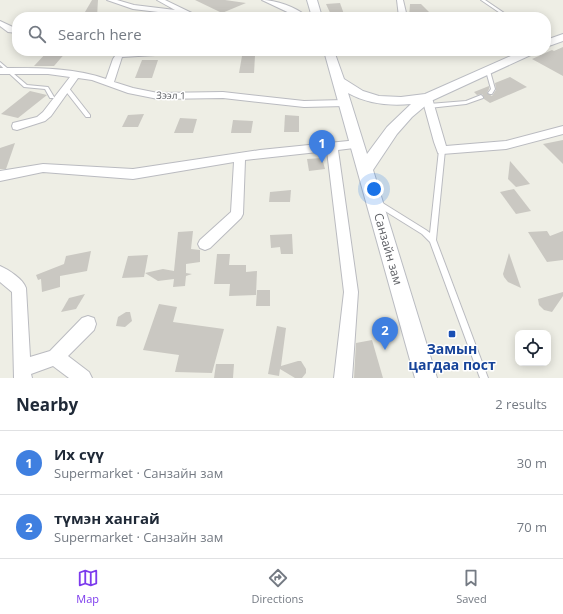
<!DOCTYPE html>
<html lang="en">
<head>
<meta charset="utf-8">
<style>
  :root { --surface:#fff; --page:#f6f6f7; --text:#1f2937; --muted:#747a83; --line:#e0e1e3; --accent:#7c3aed }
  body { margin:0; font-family:"Open Sans",sans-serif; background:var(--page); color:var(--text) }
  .controls { position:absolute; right:12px; bottom:12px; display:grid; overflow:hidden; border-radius:8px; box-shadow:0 2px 10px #0003 }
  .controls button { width:36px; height:36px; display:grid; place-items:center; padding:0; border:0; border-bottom:1px solid var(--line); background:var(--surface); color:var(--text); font:20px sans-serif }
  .you { position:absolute; left:374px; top:189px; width:14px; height:14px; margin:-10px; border:3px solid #fff; border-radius:50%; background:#1a73e8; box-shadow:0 0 0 6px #1a73e833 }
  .badge { display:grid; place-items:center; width:26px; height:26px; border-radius:50%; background:var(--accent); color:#fff; font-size:13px; font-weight:700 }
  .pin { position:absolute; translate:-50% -33px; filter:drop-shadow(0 1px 2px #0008) }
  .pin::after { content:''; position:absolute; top:21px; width:14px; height:12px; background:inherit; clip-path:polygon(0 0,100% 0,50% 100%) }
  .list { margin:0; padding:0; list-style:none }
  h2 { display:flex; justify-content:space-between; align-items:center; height:52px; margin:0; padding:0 16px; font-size:17px }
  h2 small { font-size:13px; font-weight:400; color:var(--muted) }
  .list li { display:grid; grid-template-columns:26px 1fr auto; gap:12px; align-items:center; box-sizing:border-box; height:64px; padding:0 16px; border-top:1px solid var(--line) }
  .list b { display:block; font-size:15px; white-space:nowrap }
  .list p { margin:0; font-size:13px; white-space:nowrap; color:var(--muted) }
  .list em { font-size:13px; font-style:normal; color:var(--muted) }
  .icon { flex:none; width:22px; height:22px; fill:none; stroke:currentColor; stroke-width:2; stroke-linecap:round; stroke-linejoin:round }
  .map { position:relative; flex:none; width:563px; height:378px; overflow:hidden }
  .search { position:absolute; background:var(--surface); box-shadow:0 2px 10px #0003; left:12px; right:12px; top:12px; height:44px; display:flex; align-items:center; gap:10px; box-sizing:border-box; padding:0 14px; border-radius:16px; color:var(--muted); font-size:15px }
  .sheet { height:180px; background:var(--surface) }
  nav { display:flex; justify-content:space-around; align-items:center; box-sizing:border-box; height:56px; border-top:1px solid var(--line); background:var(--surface); font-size:11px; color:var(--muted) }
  nav a { display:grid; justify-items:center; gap:2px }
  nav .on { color:var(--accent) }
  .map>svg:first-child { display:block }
  .building { fill:#cac8c2 }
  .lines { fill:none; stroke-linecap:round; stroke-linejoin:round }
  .lane-casing { stroke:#babbc0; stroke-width:2 }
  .street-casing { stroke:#babbc0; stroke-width:2 }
  .secondary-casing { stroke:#babcc2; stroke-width:2 }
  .lane { fill:#fff; fill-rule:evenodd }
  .street { fill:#fff; fill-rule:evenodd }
  .secondary { fill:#fff; fill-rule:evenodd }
  .transit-dot { fill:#1a4fb4; stroke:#fff; stroke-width:1.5 }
  .labels { text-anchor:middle; stroke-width:3; stroke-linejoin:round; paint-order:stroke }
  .far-street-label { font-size:10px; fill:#5d5f64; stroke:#fff }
  .street-label { font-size:12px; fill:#5d5f64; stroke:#fff }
  .near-transit-label { font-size:14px; font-weight:bold; fill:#164399; stroke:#fff }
</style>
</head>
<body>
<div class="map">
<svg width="563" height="378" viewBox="0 0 563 378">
  <rect width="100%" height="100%" fill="#eeeee5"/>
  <g class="building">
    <path d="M92,0H98L97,17H91L85,12Z"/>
    <path d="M195,0H225L246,3L222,13Z"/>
    <path d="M340,3L345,17H332L326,4Z"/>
    <path d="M410,4H421L434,17H409Z"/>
    <path d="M563,47V76L532,59L552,50L554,51Z"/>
    <path d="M48,51H67L54,66H34Z"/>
    <path d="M242,56H255L254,73H239Z"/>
    <path d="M142,60H158L152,78H135Z"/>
    <path d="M510,77L527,87L490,103L484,99V97L482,94L477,95L474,92L489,86V89L487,93L492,96L496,90L495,83Z"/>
    <path d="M30,91L47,95L18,118L1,114Z"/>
    <path d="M144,114L138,127H122L128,115Z"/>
    <path d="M285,115L299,116V132H284Z"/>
    <path d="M180,118L197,119L193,133H174Z"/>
    <path d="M233,120L253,121L251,133H231Z"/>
    <path d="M563,140V164L543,144Z"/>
    <path d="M15,143L6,169H0V148Z"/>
    <path d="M322,158L325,169L309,171L307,159Z"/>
    <path d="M510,161L530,184L516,187L508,179Z"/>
    <path d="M514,189L531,211L516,214L500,192Z"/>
    <path d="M291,190L290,202H269L270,192Z"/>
    <path d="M193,231L191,249L200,250V262L186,264V273L192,274L186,276L185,286L173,287L174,279L158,281L145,273L163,269L174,271L178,232Z"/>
    <path d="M547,231L550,236L563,231V260L547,262L528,232Z"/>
    <path d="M292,234L293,254H281L280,247L271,248L270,235Z"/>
    <path d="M91,251L87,271L60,276V287L42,292L41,279L38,280L36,275L64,264L66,256Z"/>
    <path d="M509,253L521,288L508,282L504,277L503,274Z"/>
    <path d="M217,254H230L229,265H246V272L257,271L256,295L229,296L230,284H214Z"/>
    <path d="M148,255L144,277L122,278L128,256Z"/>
    <path d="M257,290H270V306H256Z"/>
    <path d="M563,292V296L552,312L544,310L539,305L538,299Z"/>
    <path d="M85,294L76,309L61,312L69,298Z"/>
    <path d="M159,304L177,307L173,322L224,329L212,373L175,372L179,355L143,350Z"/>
    <path d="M126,312H130L132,321L125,327L116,326L118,317Z"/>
    <path d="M277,326L286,328L281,366L298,361H301L306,369V373L302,378H295L280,369L279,376L268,374Z"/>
    <path d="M372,340L383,378H354L356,343Z"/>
    <path d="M216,364H234L233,378H214Z"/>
  </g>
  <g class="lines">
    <defs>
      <g id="lane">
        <path d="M481,0H485L510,17H506Z"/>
        <path d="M0,62L27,85L48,87L54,97V98H50L45,89L24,87L0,65Z"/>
        <path d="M486,70L490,71L495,89L492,94H490L488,93L491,89L486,71Z"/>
        <path d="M64,87H68L90,115V117H86L64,89Z"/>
        <path d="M481,95L483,97V98L466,104L429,108L427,106L429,104L466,101Z"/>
        <path d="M442,148L445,150L436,240L488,378H480L430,242L422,234L377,206L376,204L377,202L379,201L381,202L426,230L430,233L439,150Z"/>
      </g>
      <g id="street">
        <path d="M107,0H117L134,5L175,10L157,0H165L200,17L133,9Z"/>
        <path d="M262,0C275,0 297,7 307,17H298Z"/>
        <path d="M397,0H403L407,17H399Z"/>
        <path d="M0,21L17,29V33L8,32L0,26Z"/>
        <path d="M157,51L159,53L155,55L122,57L114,82L133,88L158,93L223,92L304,101L345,100L350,103L345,106L304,107L223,98L158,99L128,93L92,80L78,78L51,116L45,121L17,130L13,129L12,126L13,123L37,117L43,112L70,77L48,74H0V68C35,68 72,67 106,79L113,59L117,53Z"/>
        <path d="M427,95L432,98L446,146L506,141L563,126V134L506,149L442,154L438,153L434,142L422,98Z"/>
        <path d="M358,140L362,141L363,144L362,147L338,150L358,292L352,378H334L344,292L327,151L245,160L243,214L241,218L210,248L205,250L200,248L198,244L200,240L231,212L234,162L133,179L43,172L0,181V171L43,164L133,169L260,150Z"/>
        <path d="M0,266C9,270 23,279 26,288L30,357L50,351L82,318L88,316L94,318L96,324L94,330L68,356L89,372L92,378H69L53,366L31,374L32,378H14L12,292L0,282Z"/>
      </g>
      <g id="secondary">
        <path d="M307,0H317L322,17H312Z"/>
        <path d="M563,34V41L546,47V40Z"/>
        <path d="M324,51H334L344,79L363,91L379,96L401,97L425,94L522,51H536L535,53L431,101L412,117L397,134L373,170L437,378H415ZM348,93C368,104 389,106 411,104L387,127L367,154Z"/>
      </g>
    </defs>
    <use href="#lane" class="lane-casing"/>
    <use href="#street" class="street-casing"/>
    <use href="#secondary" class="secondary-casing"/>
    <use href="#lane" class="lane"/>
    <use href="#street" class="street"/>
    <use href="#secondary" class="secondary"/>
  </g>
  <rect class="transit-dot" x="448" y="330" width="8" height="8" rx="2"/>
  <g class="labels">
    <g class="far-street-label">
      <text transform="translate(171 95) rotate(1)" y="4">Зээл 1</text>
    </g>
    <g class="street-label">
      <text transform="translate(388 249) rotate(74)" y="4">Санзайн зам</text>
    </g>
    <g class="near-transit-label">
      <text x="452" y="354">Замын<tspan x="452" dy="16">цагдаа пост</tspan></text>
    </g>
  </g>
</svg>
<div class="controls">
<button><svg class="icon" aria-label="locate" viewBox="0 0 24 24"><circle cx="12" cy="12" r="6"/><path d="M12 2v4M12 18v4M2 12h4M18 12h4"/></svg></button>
</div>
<div class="you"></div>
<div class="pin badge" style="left:322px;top:163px;background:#3f7fe0">1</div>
<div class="pin badge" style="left:385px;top:350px;background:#3f7fe0">2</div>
<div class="search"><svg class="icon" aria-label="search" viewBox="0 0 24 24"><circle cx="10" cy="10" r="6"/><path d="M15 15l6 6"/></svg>Search here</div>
</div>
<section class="sheet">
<h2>Nearby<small>2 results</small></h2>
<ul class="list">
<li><span class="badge" style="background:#3f7fe0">1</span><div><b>Их сүү</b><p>Supermarket · Санзайн зам</p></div><em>30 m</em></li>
<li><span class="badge" style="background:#3f7fe0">2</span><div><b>түмэн хангай</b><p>Supermarket · Санзайн зам</p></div><em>70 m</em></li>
</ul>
</section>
<nav>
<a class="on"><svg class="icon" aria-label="map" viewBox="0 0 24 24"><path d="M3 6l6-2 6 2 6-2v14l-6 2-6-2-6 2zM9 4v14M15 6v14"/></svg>Map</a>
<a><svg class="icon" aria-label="directions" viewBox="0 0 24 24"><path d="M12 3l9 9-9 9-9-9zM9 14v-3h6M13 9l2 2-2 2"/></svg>Directions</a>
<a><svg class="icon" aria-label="saved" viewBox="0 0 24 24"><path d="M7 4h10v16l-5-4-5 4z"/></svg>Saved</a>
</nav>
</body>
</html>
